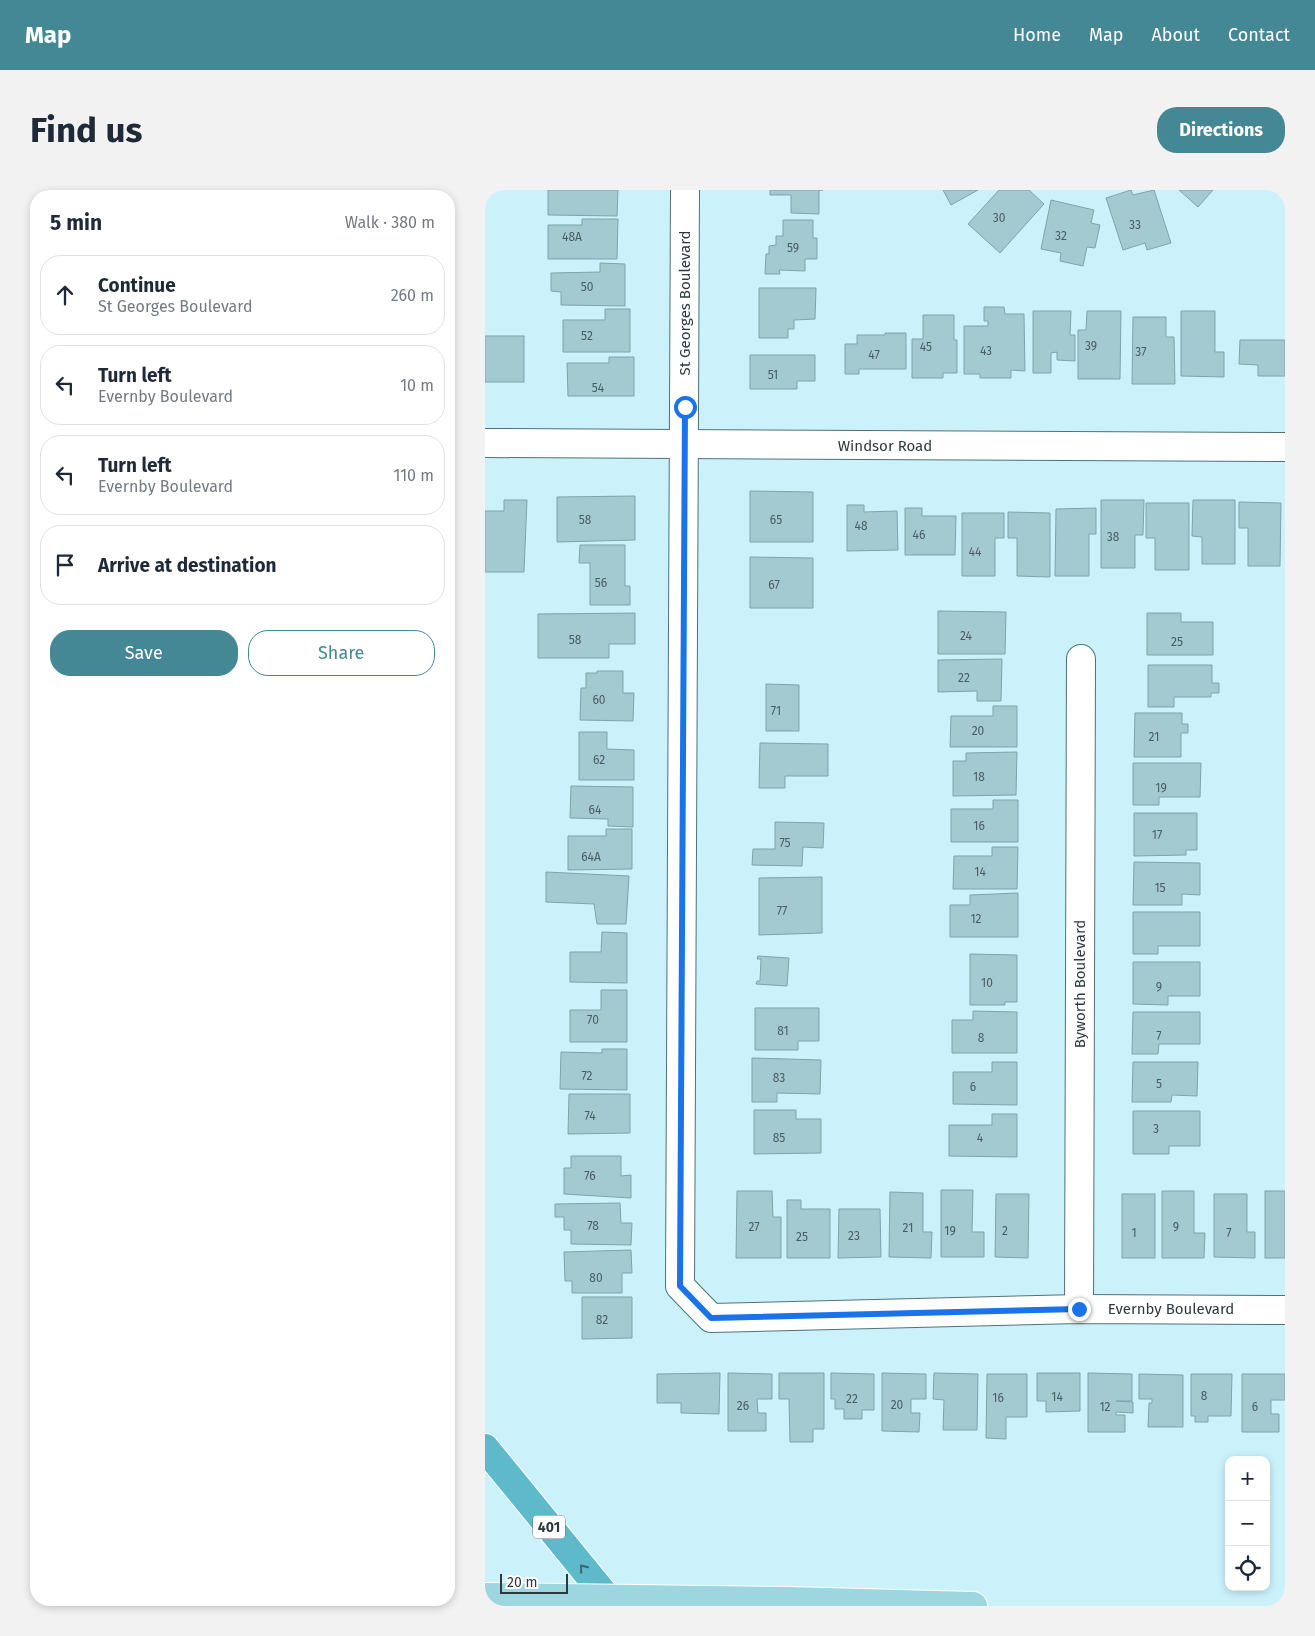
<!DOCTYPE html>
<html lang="en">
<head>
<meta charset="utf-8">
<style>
  :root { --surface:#fff; --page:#f2f2f3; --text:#1f2937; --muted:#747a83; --line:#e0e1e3; --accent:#448896 }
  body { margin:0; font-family:"Fira Sans",sans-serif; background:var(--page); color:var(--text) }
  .controls { position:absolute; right:15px; bottom:15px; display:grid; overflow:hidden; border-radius:10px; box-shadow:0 2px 8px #0003 }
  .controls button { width:45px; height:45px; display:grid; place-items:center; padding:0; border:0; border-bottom:1px solid var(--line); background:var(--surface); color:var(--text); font:25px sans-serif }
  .scale { position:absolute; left:15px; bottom:12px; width:68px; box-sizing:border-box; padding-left:5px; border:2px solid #2b3a3e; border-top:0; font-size:14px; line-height:18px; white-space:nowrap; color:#2b3a3e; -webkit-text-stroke:4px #fff; paint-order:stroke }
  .stop { position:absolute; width:15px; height:15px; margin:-11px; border:4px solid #1a73e8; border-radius:50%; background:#fff }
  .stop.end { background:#1a73e8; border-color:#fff; box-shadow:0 1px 5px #0008 }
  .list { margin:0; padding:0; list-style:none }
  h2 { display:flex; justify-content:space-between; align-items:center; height:65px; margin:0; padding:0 20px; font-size:21px }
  h2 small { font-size:16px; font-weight:400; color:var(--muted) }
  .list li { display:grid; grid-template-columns:32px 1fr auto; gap:15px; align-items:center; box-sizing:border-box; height:80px; margin:0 10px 10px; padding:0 10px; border:1px solid var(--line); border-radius:20px }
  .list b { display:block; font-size:19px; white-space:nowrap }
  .list p { margin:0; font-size:16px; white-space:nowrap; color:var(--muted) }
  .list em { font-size:16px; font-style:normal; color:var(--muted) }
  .actions { display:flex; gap:10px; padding:15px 20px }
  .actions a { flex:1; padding:11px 0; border:1px solid var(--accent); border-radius:20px; text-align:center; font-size:18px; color:var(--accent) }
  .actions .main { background:var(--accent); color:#fff }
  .icon { flex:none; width:28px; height:28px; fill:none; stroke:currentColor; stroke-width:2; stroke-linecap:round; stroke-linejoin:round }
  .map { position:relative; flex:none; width:800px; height:1416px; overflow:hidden; border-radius:20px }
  header { display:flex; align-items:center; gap:30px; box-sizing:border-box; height:70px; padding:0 25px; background:var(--accent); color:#fff }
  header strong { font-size:24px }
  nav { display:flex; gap:28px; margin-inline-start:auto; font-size:18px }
  .intro { display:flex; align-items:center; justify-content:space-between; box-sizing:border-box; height:120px; padding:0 30px }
  h1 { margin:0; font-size:35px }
  .button { padding:12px 22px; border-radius:20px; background:var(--accent); color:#fff; font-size:18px; font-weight:700 }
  main { display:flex; gap:30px; padding:0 30px }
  aside { flex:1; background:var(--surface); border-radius:20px; box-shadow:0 2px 8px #0003 }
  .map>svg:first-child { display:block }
  .building { fill:#a3c9d1; stroke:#7ea3ab }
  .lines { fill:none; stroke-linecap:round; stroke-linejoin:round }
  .minor-casing { stroke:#4e727a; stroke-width:30 }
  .major-casing { stroke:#fff; stroke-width:30 }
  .highway-casing { stroke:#fff; stroke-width:30 }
  .minor { stroke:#fff; stroke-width:28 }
  .major { stroke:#9ed6e0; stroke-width:28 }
  .highway { stroke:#5ebacb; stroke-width:28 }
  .major-bridge-casing { stroke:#fff; stroke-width:30; stroke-linecap:butt }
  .major-bridge { stroke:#9ed6e0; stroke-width:28 }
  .oneway { stroke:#3d676f }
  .route { stroke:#1a73e8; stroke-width:6 }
  .labels { text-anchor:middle; stroke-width:4.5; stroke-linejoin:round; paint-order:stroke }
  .number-label { font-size:12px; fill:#495e63 }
  .shield { fill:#fff; stroke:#6b7578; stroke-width:1 }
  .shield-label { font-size:14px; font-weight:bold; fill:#2b3a3e }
  .street-label { font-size:15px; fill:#2b3a3e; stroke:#fff }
</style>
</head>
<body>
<header>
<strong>Map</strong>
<nav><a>Home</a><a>Map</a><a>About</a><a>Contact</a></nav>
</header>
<div class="intro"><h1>Find us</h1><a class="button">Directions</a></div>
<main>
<aside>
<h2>5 min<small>Walk · 380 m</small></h2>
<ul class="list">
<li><svg class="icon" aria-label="ahead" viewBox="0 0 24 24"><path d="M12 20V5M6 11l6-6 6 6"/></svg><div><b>Continue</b><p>St Georges Boulevard</p></div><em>260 m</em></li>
<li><svg class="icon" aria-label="left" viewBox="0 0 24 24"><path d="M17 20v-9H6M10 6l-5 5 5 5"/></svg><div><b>Turn left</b><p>Evernby Boulevard</p></div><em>10 m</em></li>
<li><svg class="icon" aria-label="left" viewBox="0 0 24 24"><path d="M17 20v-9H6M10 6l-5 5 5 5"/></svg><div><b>Turn left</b><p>Evernby Boulevard</p></div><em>110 m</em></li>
<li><svg class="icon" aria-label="arrive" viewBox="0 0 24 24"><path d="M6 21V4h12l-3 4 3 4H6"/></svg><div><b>Arrive at destination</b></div></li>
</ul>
<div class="actions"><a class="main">Save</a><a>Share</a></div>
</aside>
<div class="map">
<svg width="800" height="1416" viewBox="0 0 800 1416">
  <rect width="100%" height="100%" fill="#cbf2fb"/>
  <g class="building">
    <path d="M63,0H133L132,26L63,25Z"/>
    <path d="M285,0H338H334V24L306,23V5H285Z"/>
    <path d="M458,0H493L466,15Z"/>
    <path d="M514,0H544L559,14L515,63L483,34Z"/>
    <path d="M646,0L648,5L669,0L686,53L662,60L660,53L638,60L621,8Z"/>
    <path d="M694,0H728L713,17Z"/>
    <path d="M566,10L609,20L606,33L615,35L610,58L602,57L598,76L575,71L576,63L556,59Z"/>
    <path d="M97,29H133L132,69H63V35H97Z"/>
    <path d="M298,30H328V48H332V69H320V81L294,80L295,84H280L281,64H284V56L291,55V46H298Z"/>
    <path d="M115,73L140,74V116L76,115V102L66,101V83L115,82Z"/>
    <path d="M274,98H331L330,129L309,130V139H303V148H274Z"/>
    <path d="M499,117H519L520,124H539L540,181L526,180V188H495V184H479V136H503V131H499Z"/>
    <path d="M120,119H145V162H78V130H120Z"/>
    <path d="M548,121H586L585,145H590V171L572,170V162L566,163V183H548Z"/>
    <path d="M602,121H636L635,189H593V140H601Z"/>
    <path d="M696,121H730V162H739V187L696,186Z"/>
    <path d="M438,125H469V150H472V183H458V188H427V149H438Z"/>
    <path d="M648,127H681V147H689L690,194H647Z"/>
    <path d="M400,143H421V179H374V184H360V154H372V145H400Z"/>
    <rect x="0" y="146" width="39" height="46"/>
    <path d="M755,150H800V186H773V175L754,174Z"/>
    <path d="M265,165H330V191H312V199H265Z"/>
    <path d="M124,167H149V206H83L82,173H124Z"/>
    <path d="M265,301L328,302V352H265Z"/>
    <path d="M150,306V350L72,352V307Z"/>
    <path d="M19,310H42L39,382H0V321H19Z"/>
    <path d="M616,310H659L658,345H650V378H616Z"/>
    <path d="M708,310H750V374H717V347L707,346Z"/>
    <path d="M754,312L796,313L795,376H763V338H754Z"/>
    <path d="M661,313H704V380H670V348H661Z"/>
    <path d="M362,315H379V322L412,321L413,360L362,361Z"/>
    <path d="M420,318H437V326H471L470,365H420Z"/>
    <path d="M611,318V344H604V386H570L571,319Z"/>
    <path d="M523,322L565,323V387L532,386V348H523Z"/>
    <path d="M477,323H519V348H510V386H477Z"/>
    <path d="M95,355H140V396H145V415H105V373H94Z"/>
    <path d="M265,367L328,368V418H265Z"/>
    <path d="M453,421L521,422L520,464H453Z"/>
    <path d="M150,423V454H124V468H53V424Z"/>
    <path d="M662,423H696V432H728V465H662Z"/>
    <path d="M517,469L516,511H492V501L453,502V470Z"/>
    <path d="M663,475H727V493H734V503H726V507H689V517H663Z"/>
    <path d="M112,481H138V503H149L148,531L95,530L96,498H101V483H112Z"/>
    <path d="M281,494L314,495V541H281Z"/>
    <path d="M508,516H532V557H465L466,526H508Z"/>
    <path d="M650,523H697V534H703V543H696V567H649Z"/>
    <path d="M94,542H122V559L149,560V590H94Z"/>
    <path d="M275,553L343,554V586H300V598H274Z"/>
    <path d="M532,562L531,605L468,606V571H481V563Z"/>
    <path d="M648,573H716L715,607H674V615H648Z"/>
    <path d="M86,596L148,597V637L123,636V629L85,628Z"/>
    <path d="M508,610H533V652H466V619H508Z"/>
    <path d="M649,623H712V660H701V665L649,666Z"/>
    <path d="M290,632L339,633L338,658L318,657L317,676L267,675L268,659H290Z"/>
    <path d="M121,639H147V679L83,680V646H121Z"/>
    <path d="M507,657H533L532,699H468L469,666H507Z"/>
    <path d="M649,672L715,673V705L697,704V715H648Z"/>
    <path d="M61,682L144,686L141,734H112L109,714L61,712Z"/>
    <path d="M337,687V743L274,745V688Z"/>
    <path d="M533,703V747H465V715H485V705Z"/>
    <path d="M648,722H715V756H673V764H648Z"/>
    <path d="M117,742L142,743V793L85,792V762H116Z"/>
    <path d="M485,764L532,765V812H520V815H485Z"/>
    <path d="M273,766L304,768L302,796L271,794L272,791H275L276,769H272Z"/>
    <path d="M648,772H715V806H683V815L648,814Z"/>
    <path d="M116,800H142V852H85V820H116Z"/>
    <path d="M270,818H334V851H313V860H270Z"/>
    <path d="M488,821L532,822V863H467V830H488Z"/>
    <path d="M648,822H715V854H674L673,864H647Z"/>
    <path d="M117,859H142V900L75,899L76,862L117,863Z"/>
    <path d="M267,868L336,870L335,904L292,903V912H267Z"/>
    <path d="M507,872H532V915L468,914V882H507Z"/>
    <path d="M648,872H713L712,906L687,905L686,912H647Z"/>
    <path d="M84,904H145V943L83,944Z"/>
    <path d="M269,920H311V929H336V963L269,964Z"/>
    <path d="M648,921H715V956H684V964H648Z"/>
    <path d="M507,924H532V967L464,966V935H507Z"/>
    <path d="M86,966H136V986L146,985V1008L79,1004V978H86Z"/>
    <path d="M456,1000H488L487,1042H499V1067H456Z"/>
    <path d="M252,1001H287L288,1027H296V1068H251Z"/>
    <path d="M677,1001H709V1043H720L719,1068H677Z"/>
    <rect x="780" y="1001" width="20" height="67"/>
    <path d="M405,1002L438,1003V1042H447L446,1068L404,1067Z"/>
    <path d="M511,1004H544L543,1068L510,1067Z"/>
    <rect x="637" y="1004" width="33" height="64"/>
    <path d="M729,1004H762V1042H770V1068L729,1067Z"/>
    <path d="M302,1010H316V1019H345V1068H302Z"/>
    <path d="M135,1013L136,1033H147L146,1055L86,1054V1040H79V1027H70V1014Z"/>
    <path d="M354,1019H395L396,1067L353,1068Z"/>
    <path d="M146,1060L147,1083H137V1103H87V1091H80L79,1062Z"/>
    <path d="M97,1107H147V1148L97,1149Z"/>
    <path d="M235,1183L234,1224L196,1223V1213H172V1184Z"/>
    <path d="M243,1183L287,1184V1209H272L273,1223H281V1241H243Z"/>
    <path d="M294,1183H339V1239H328V1252H305L304,1209H294Z"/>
    <path d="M346,1183L389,1184V1220H377V1229H359V1219H350V1209H346Z"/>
    <path d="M397,1183L441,1184V1209H426V1223H435L434,1242L397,1241Z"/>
    <path d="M449,1183L493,1184L492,1240H458L459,1210L448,1209Z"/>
    <path d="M552,1183H595V1221L561,1222V1211H552Z"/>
    <path d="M603,1183L647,1184V1211H631L648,1212V1223L631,1222V1225H640V1242H603Z"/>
    <path d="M502,1184H542V1227H521V1249L501,1248Z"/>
    <path d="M654,1184L698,1185V1237H663L664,1213H667V1209H654Z"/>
    <path d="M706,1184H747L746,1226H723V1232H710V1226H706Z"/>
    <path d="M757,1184H800V1210H786V1224H794V1242H757Z"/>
  </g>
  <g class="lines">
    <defs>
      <g id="minor">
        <path d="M200,0L195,1096L226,1128L594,1119L800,1120"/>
        <path d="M0,253L800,257"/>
        <path d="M594,1119L596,469"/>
      </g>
      <path id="major" d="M304,1411L488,1416"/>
      <path id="highway" d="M0,1258L129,1416"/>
    </defs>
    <use href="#minor" class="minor-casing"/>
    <use href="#major" class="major-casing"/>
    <use href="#highway" class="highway-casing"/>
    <use href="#minor" class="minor"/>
    <use href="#major" class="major"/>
    <use href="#highway" class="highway"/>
    <defs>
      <path id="major-bridge" d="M0,1407L304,1411"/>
    </defs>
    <use href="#major-bridge" class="major-bridge-casing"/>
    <use href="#major-bridge" class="major-bridge"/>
  </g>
  <defs><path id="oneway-chevron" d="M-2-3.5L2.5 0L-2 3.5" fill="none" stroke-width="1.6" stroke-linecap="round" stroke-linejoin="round" transform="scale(1.25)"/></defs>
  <use class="oneway" href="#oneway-chevron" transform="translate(98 1378) rotate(-129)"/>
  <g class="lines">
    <path class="route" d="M200,217L195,1096L226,1128L594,1119"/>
  </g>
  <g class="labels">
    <g class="number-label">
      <text x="514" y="32">30</text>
      <text x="650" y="39">33</text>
      <text x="576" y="50">32</text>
      <text x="87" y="51">48A</text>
      <text x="308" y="62">59</text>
      <text x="102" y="101">50</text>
      <text x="102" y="150">52</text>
      <text x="606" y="160">39</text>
      <text x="441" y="161">45</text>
      <text x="501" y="165">43</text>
      <text x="656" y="166">37</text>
      <text x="389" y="169">47</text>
      <text x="288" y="189">51</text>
      <text x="113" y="202">54</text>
      <text x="100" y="334">58</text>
      <text x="291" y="334">65</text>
      <text x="376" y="340">48</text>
      <text x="434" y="349">46</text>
      <text x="628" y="351">38</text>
      <text x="490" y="366">44</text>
      <text x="116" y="397">56</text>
      <text x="289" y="399">67</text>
      <text x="481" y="450">24</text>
      <text x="90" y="454">58</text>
      <text x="692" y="456">25</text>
      <text x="479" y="492">22</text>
      <text x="114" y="514">60</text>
      <text x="291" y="525">71</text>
      <text x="493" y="545">20</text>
      <text x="669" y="551">21</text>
      <text x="114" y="574">62</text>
      <text x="494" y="591">18</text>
      <text x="676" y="602">19</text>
      <text x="110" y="624">64</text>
      <text x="494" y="640">16</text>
      <text x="672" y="649">17</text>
      <text x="300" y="657">75</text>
      <text x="106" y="671">64A</text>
      <text x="495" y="686">14</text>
      <text x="675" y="702">15</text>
      <text x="297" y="725">77</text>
      <text x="491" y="733">12</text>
      <text x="502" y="797">10</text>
      <text x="674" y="801">9</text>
      <text x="108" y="834">70</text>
      <text x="298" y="845">81</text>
      <text x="674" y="850">7</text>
      <text x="496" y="852">8</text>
      <text x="102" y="890">72</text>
      <text x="294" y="892">83</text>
      <text x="674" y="898">5</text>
      <text x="488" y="901">6</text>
      <text x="105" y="930">74</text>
      <text x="671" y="943">3</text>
      <text x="294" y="952">85</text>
      <text x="495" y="952">4</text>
      <text x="105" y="990">76</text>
      <text x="108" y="1040">78</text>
      <text x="269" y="1041">27</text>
      <text x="691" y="1041">9</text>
      <text x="423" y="1042">21</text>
      <text x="465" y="1045">19</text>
      <text x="520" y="1045">2</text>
      <text x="649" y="1047">1</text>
      <text x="744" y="1047">7</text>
      <text x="369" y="1050">23</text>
      <text x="317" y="1051">25</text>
      <text x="111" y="1092">80</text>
      <text x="117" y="1134">82</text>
      <text x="719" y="1210">8</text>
      <text x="572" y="1211">14</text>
      <text x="513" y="1212">16</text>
      <text x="367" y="1213">22</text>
      <text x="412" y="1219">20</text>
      <text x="258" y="1220">26</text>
      <text x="620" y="1221">12</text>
      <text x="770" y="1221">6</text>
    </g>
    <rect class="shield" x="48" y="1325.5" width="32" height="23" rx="4"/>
    <g class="shield-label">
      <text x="64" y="1342">401</text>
    </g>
    <g class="street-label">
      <text transform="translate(200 113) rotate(-90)" y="5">St Georges Boulevard</text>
      <text x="400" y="261">Windsor Road</text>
      <text transform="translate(595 794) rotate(-90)" y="5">Byworth Boulevard</text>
      <text x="686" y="1124">Evernby Boulevard</text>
    </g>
  </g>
</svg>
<div class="controls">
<button>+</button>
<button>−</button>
<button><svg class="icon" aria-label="locate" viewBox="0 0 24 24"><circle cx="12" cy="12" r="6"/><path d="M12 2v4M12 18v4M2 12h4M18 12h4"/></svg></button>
</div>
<div class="scale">20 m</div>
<div class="stop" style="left:200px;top:217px"></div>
<div class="stop end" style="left:594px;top:1119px"></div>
</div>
</main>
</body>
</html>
